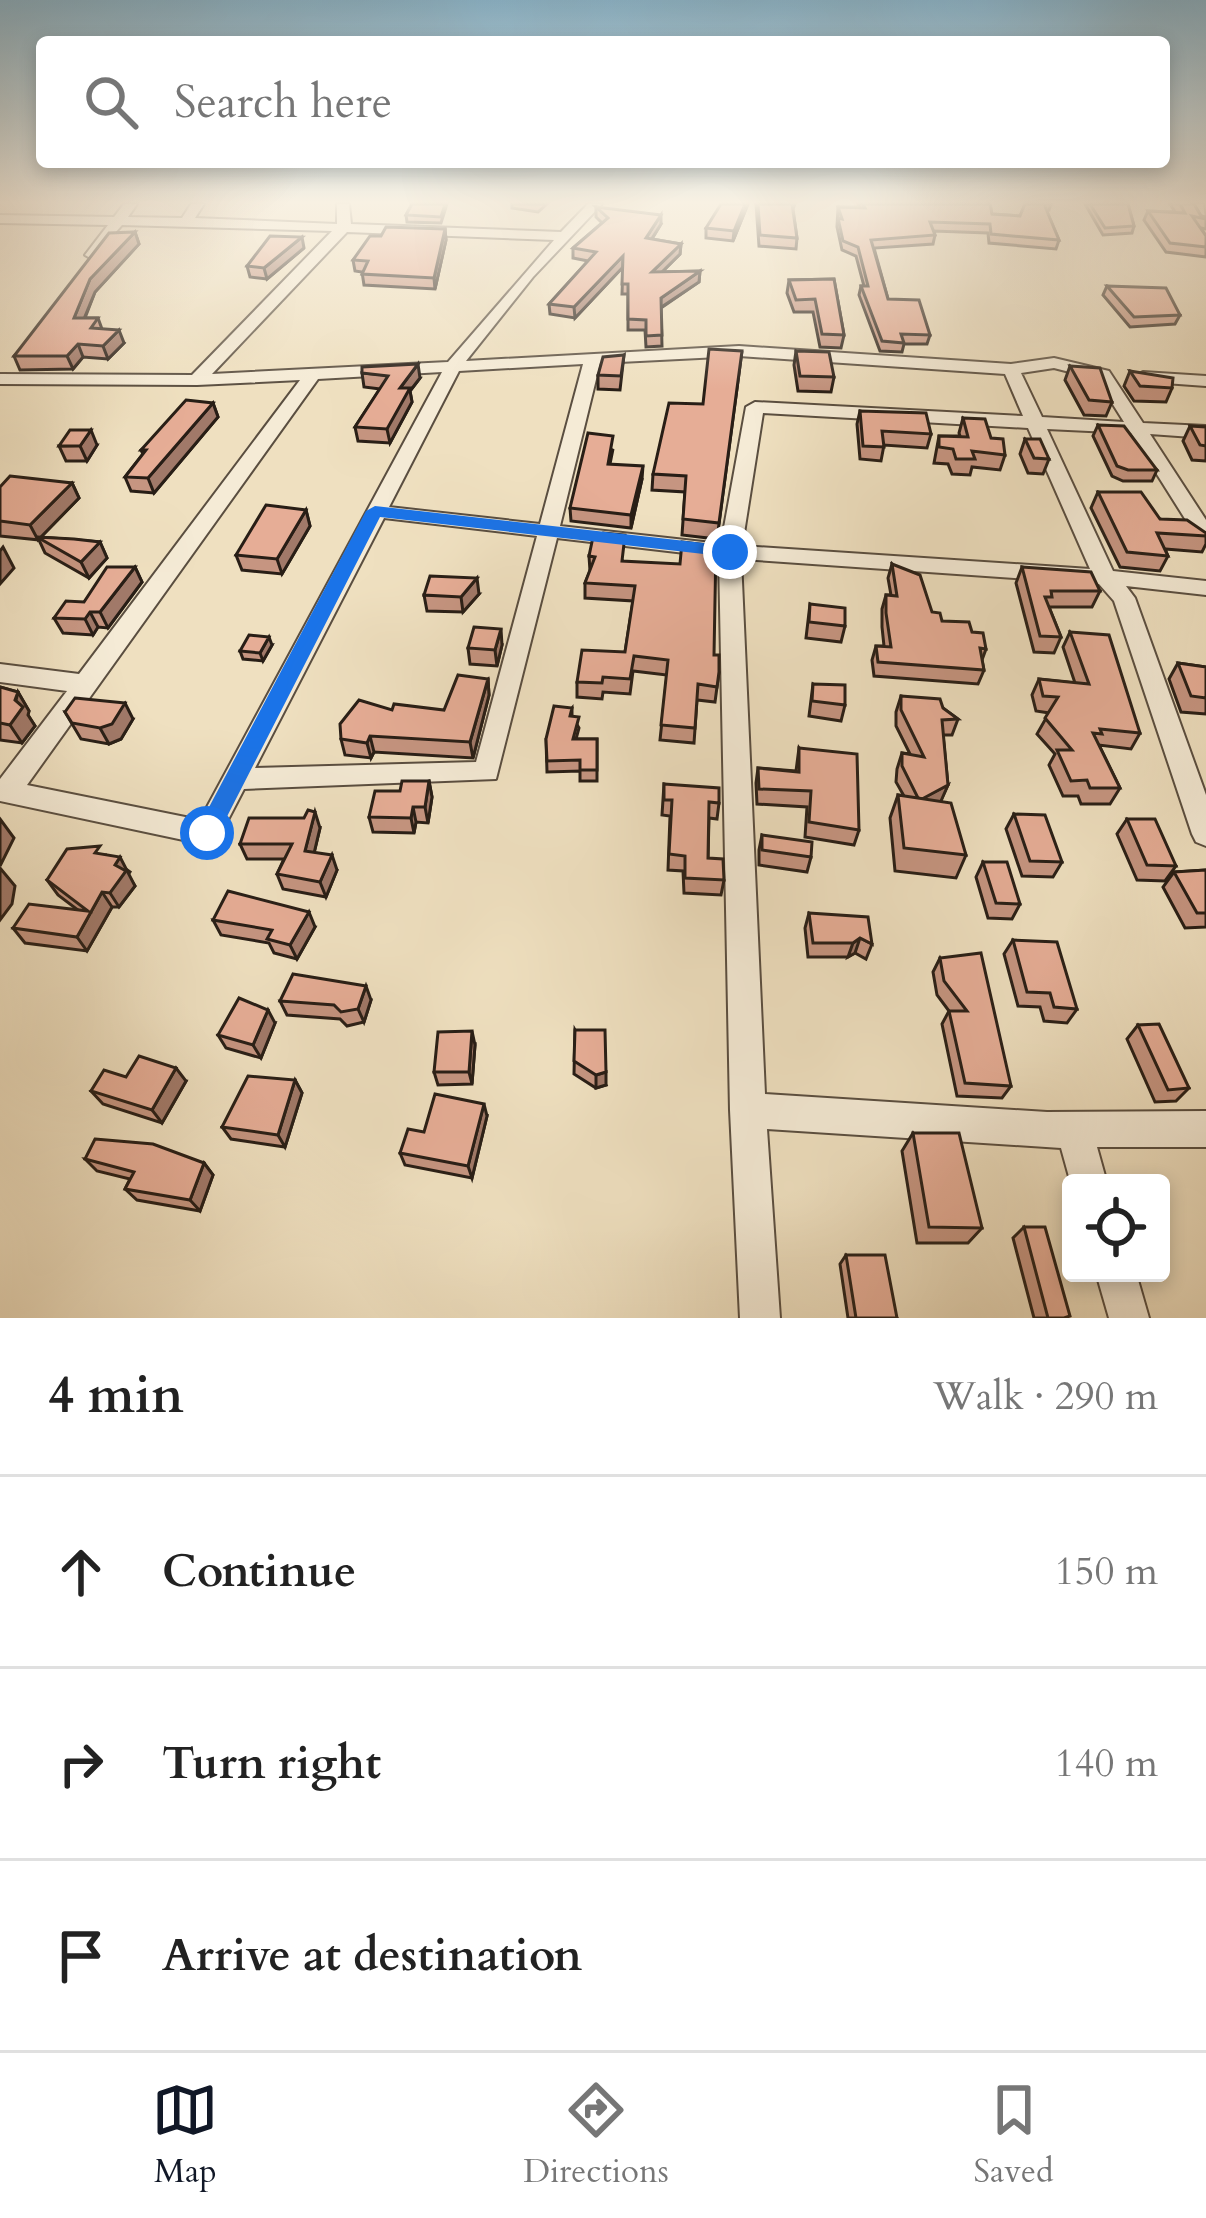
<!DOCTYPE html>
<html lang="en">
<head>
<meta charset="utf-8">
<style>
  :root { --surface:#fff; --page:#f6f6f6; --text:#222; --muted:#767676; --line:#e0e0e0; --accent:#111827 }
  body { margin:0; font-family:Cardo,serif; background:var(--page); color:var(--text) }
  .controls { position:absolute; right:36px; bottom:36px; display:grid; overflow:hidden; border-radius:12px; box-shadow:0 6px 18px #0003 }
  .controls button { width:108px; height:108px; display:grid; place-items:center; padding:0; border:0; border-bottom:3px solid var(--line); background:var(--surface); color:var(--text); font:60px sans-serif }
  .stop { position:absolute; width:36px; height:36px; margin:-27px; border:9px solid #1a73e8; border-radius:50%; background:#fff }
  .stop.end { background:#1a73e8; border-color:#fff; box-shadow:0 3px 12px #0008 }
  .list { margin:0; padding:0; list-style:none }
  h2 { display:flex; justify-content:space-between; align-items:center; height:156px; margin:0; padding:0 48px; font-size:51px }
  h2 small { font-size:39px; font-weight:400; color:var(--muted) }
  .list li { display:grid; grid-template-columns:78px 1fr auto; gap:36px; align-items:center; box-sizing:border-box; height:192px; padding:0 48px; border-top:3px solid var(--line) }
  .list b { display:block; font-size:45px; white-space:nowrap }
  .list em { font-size:39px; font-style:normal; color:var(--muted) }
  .icon { flex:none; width:66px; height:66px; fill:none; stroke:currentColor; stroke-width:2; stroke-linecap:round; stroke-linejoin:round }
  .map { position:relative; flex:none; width:1206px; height:1318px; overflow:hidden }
  .search { position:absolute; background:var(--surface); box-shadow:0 6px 18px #0003; left:36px; right:36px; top:36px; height:132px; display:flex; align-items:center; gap:30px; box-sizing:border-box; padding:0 42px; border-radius:12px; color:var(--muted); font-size:45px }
  .sheet { height:732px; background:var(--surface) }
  nav { display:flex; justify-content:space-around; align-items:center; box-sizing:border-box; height:168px; border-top:3px solid var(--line); background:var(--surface); font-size:33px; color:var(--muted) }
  nav a { display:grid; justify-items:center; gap:6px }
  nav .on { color:var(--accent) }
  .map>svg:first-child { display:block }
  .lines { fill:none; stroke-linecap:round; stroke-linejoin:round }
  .street-casing { stroke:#5a4e40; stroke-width:4 }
  .street { fill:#f5ebd6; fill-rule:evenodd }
  .wall { fill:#c69581; stroke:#281e16; stroke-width:3 }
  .shaded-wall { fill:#a17969; stroke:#281e16; stroke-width:3 }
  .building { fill:#e6ad96; stroke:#281e16; stroke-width:3 }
  .route { fill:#1a73e8 }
</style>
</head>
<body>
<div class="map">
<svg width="1206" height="1318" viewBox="0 0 1206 1318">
  <rect width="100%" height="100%" fill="#efe0c0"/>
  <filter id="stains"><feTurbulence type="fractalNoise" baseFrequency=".00167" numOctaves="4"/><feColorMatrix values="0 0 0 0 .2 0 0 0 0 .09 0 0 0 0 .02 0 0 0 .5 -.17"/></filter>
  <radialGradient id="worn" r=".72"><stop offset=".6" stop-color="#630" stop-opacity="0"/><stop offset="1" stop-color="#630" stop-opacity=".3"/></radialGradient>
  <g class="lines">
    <defs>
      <g id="street">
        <path d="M124,204H137L128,217L182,218L191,204H204L195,218L337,224V204H349L351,224L561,232L588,204H602L533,277L466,361L739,346L1011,364L1054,358L1109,371L1143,423L1206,426V438L1150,434L1206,520V542L1199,541L1131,433L1047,429L1113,571L1206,581V595L1126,586L1135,598L1206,795V846L1196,842L1192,834L1114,601L1099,584L741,559L765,1094L1047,1112L1206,1111V1147H1097L1107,1183L1071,1184L1061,1148L767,1129L780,1318H740L730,1110L719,557L557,538L496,779L244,789L217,841L207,845L0,801V779L67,691L0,682V664L79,674L300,380L197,385L0,384V374L192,375L332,231L122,225L92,259L85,255L108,225L0,223V215L114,217ZM347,232L554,240L448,362L212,374ZM739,356L1005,374L1023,416L755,402L746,407L721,544L560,526L600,363ZM583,364L540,524L389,507L459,371ZM1054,368L1097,379L1124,422L1042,417L1021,373ZM442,372L200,820L27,785L318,379ZM763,413L1028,428L1090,569L742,546ZM384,518L537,536L476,762L255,768Z"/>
        <path d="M1190,204H1203L1206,224L1201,223Z"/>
        <path d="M1143,372L1206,376V386L1137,381L1134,377Z"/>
        <path d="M1096,1273H1136L1149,1318H1109Z"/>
      </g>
    </defs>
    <use href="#street" class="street-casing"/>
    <use href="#street" class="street"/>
  </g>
  <g class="wall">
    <path d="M412,204H447L441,223L407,222L406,215Z"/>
    <path d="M512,204H547L538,212L512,208Z"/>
    <path d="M748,204L733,241L706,238V228Z"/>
    <path d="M756,204H795L793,209L797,238L796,249L759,246Z"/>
    <path d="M858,204H990L992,214L1020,216L1025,204H1051L1049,210H1046L1059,240L1056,249L989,243L988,233L934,231L935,235L933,244L874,248L888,299L930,335L927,344H904L902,352L880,351L859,295L861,286H864L856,256L842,250L837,227L838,207H859Z"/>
    <path d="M1085,204H1128L1134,226L1132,233L1103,235Z"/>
    <path d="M1170,204H1194L1201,216L1206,217V229L1201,228L1206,236V257L1166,252L1144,220L1148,211L1175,212Z"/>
    <path d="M596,207L661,224L652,239L681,244L680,254L662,272L700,271L699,282L661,308L662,346L646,347L645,330H628V294H622L623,267L575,318L550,314L549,304L588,261L573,258V248L602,223L596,217Z"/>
    <path d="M445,229L446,240L435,289L364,285L362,272L355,271L353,260L381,236Z"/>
    <path d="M135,232L139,244L95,292L85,318H98L102,329L124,343L108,359L83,357L73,369L20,370L14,356Z"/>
    <path d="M304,248L267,279L250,277L247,266Z"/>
    <path d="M834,279L844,335L841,348L820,347L813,312H794L787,293L789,280Z"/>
    <path d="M1107,286L1180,315L1175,324L1130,327L1103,295Z"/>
    <path d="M742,351L717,539L682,535L685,492L652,490L653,474Z"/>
    <path d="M796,351L834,377L831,392L798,391L794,365Z"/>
    <path d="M624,355L620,390L598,389V375Z"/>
    <path d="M1070,366L1112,402L1106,416L1084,415L1065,380Z"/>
    <path d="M1130,371L1172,388L1166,402L1134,401L1124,386Z"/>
    <path d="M362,373L420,378L410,391L412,402L390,443L358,441L355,427L380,389L364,387Z"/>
    <path d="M213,403L218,417L154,493L131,491L125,477L143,454L141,450Z"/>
    <path d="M860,411L931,434L927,448L884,445L881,461L860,459L857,424Z"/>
    <path d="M963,418L991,438L1005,455L1000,470L972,467L970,475L952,474L948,464L934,463L939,436H960L959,433Z"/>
    <path d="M1098,425L1157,470L1152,481H1123L1112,476L1093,436Z"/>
    <path d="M1190,426L1206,427V461L1192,460L1183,441Z"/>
    <path d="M1025,439L1049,459L1043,474L1028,473L1020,454Z"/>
    <path d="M97,445L87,461H66L59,446Z"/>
    <path d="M613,449L610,464L642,479L631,528L571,521L570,508Z"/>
    <path d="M72,483L79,498L41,537L100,542L107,558L89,578L45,553L39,540L0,536V487Z"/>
    <path d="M1098,492L1160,519L1206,533V544L1202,552L1165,549L1168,556L1160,571L1120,567L1091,508Z"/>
    <path d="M306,510L310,526L282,574L242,570L236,555Z"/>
    <path d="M589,556L623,561L714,655L719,672L715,702L697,700L694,743L660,740L667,675L633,671L630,694L603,692L602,699L577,697V682L625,652L633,601L585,598V583L590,571Z"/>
    <path d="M892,564L932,612L942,621L972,632L986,649L982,660L984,670L978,684L874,676L872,660L876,646H884L882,627V609L886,595H891L888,578Z"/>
    <path d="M135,567L142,582L108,628L98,627L93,635L63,633L54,618L84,602Z"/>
    <path d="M1022,567L1100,591L1092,607H1049L1061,637L1054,653L1034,652L1016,583Z"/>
    <path d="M479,594L463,612L427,611L424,595Z"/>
    <path d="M810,604L845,626L841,642L806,638Z"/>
    <path d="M1070,632L1140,733L1131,749L1099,745L1120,788L1110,804H1081L1078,796H1063L1049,765L1055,754L1037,734L1049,713L1036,711L1032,695L1039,679L1075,683L1063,647Z"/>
    <path d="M272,645L263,661L243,659L240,651Z"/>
    <path d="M502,645L497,666L470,664L468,648Z"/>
    <path d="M1178,663L1206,667V714L1181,712L1169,679Z"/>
    <path d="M488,679L489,695L473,758L374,752L371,758L345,755L341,739L444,710Z"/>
    <path d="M813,684L845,705L841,721L809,716Z"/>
    <path d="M0,687L18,692L29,711L28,715L35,726L22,743L0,740Z"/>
    <path d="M901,696L943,708L958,719L952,735H943L948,785L940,802L966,855L956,878L895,871L890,818L898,795L904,796L896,782L897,769L902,753L910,754L896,726V712Z"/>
    <path d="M572,708V716L579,728L576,739H597V781H580V771L547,772L546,739Z"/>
    <path d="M65,712L133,719L121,739L109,744L81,739Z"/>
    <path d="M799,748L859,830L854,845L805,837L807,807L757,804L756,783L758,768L796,771Z"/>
    <path d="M429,781L432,797L428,823L416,822L414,833L373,832L369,817L400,791Z"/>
    <path d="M664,784L719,803L717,819L709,818L708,858L724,880L721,895L684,893L683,871L668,870L670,816L662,815Z"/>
    <path d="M1014,814L1062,862L1053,877L1022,876L1006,829Z"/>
    <path d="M1127,819L1176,866L1165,881L1137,880L1117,834Z"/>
    <path d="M320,828L314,853L337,870L326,897L283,889L277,874L284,859H247L240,844Z"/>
    <path d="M762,835L811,857L807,872L759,865V850Z"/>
    <path d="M106,855L130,872L128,875L135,886L119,907H112L87,951L25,943L13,928L78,910L58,895L47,880Z"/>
    <path d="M983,862L1020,904L1012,919L988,918L976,877Z"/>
    <path d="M1206,870V927L1185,928L1163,887L1174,872Z"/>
    <path d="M809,913L872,944L866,959L855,953L848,957H808L805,928Z"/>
    <path d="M213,920L315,927L297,959L274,953L269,943L221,935Z"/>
    <path d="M1013,940L1077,1009L1067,1023L1044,1021L1040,1007L1018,1006L1004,954Z"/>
    <path d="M940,958L1011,1086L1002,1098L957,1096L942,1024L949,1011L937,995L933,972Z"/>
    <path d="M371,1000L364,1022L347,1026L340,1019L287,1015L280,1001Z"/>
    <path d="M275,1023L261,1058L226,1048L218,1035Z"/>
    <path d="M1138,1025L1189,1088L1176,1101L1155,1102L1127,1039Z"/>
    <path d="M575,1030L606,1085L596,1088L574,1074Z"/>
    <path d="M475,1045L472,1084L438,1085L434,1072Z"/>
    <path d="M126,1077L186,1081L162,1123L103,1104L91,1091Z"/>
    <path d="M295,1080L302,1093L285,1147L231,1139L222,1127Z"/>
    <path d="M487,1116L472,1178L405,1165L400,1153L424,1132Z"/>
    <path d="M913,1133L982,1228L968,1243H917L902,1151Z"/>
    <path d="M85,1159L204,1163L213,1175L200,1211L137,1200L125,1189L130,1179L97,1171Z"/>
    <path d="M1024,1227L1066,1318H1034L1013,1238Z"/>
    <path d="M846,1255L897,1318H848L840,1264Z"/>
  </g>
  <g class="shaded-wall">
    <path d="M745,204H748L733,241L734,231Z"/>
    <path d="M661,215V224L646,248V238Z"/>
    <path d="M445,229L446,240L435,289L434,278Z"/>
    <path d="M135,232L139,244L95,292L79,331L74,318L90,279Z"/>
    <path d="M302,237L304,248L267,279L264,268Z"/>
    <path d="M681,244L680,254L652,282V272Z"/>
    <path d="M623,256V267L575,318L574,307Z"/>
    <path d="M700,271L699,282L660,308L661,298Z"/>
    <path d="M119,330L124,343L108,359L103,346Z"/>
    <path d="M78,344L83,357L73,369L67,356Z"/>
    <path d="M418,364L420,378L410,391L412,402L390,443L387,429L400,388Z"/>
    <path d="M213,403L218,417L154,493L148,478Z"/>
    <path d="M91,430L97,445L87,461L80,446Z"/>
    <path d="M643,466L642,479L631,528V515Z"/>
    <path d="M72,483L79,498L38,540L30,525Z"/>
    <path d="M306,510L310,526L282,574L277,559Z"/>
    <path d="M100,542L107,558L89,578L81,562Z"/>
    <path d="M3,547L14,568L0,584V551Z"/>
    <path d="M135,567L142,582L108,628L100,612Z"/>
    <path d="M477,578L479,594L463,612L461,597Z"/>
    <path d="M90,612L98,627L93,635L85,619Z"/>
    <path d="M501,629L502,645L497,666L495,650Z"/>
    <path d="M269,637L272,645L263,661L260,653Z"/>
    <path d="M488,679L489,695L473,758L470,742Z"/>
    <path d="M18,692L29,711L28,715L35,726L22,743L10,725Z"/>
    <path d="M125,703L133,719L121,739L109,744L100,728Z"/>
    <path d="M370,736L374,752L371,758L367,743Z"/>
    <path d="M429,781L432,797L428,823L425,807Z"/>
    <path d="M948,785L941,801L913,815L919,800Z"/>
    <path d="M413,807L416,822L414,833L411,818Z"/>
    <path d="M315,812L320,828L311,866L305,851Z"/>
    <path d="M0,819L14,838L0,866Z"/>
    <path d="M332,855L337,870L326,897L320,882Z"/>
    <path d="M120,857L135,886L119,907L110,893L115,865Z"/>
    <path d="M0,868L15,886L12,904L0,920Z"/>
    <path d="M102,892L112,907L87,951L77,937Z"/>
    <path d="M309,912L315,927L297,959L290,945Z"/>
    <path d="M860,938L855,953L848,957L853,943Z"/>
    <path d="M366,986L371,1000L364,1022L358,1009Z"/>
    <path d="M268,1010L275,1023L261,1058L253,1045Z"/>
    <path d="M472,1031L475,1045L472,1084L469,1072Z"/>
    <path d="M176,1068L186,1081L162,1123L152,1110Z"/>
    <path d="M606,1072V1085L596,1088V1075Z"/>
    <path d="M295,1080L302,1093L285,1147L278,1135Z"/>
    <path d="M484,1104L487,1116L472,1178L468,1166Z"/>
    <path d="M204,1163L213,1175L200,1211L190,1200Z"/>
  </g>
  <g class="building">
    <path d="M412,204H445L441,217L406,215Z"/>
    <path d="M721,204H745L734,231L706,228Z"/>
    <path d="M758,204H792L797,238L760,235Z"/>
    <path d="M863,204H990L992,214L1020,216L1025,204H1044L1059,240L991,234L990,224L930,222L935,235L871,240L888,299L919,300L930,335L901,334L904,343L882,341L861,286H868L858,247L843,241L838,218L842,219L838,207L865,208Z"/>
    <path d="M1090,204H1128L1134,226L1105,228Z"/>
    <path d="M1180,204H1194L1201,216L1206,217V219L1192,216L1206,236V247L1170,243L1148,211L1185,213Z"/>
    <path d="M596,207L661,215L646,238L681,244L652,272L700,271L661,298L662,335L646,336V320L628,319V284H622L623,256L574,307L549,304L596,252L573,248L608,218Z"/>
    <path d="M386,227L445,229L434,278L362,274L368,261L353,260L370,236H381Z"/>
    <path d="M135,232L90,279L74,318H98L91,328L119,330L103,346L78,344L67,356H14L109,233Z"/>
    <path d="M270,236L302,237L264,268L247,266Z"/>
    <path d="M834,279L844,335L822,334L815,299L796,300L789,280Z"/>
    <path d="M1107,286L1166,288L1180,315L1134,317Z"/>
    <path d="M709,349L742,351L719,523L683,519L686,476L653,474L669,403L703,404Z"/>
    <path d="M796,351L829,352L834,377L800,376Z"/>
    <path d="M624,355L621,376L598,375L603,357Z"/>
    <path d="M418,364L400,388H410L387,429L355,427L388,376L362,373V367Z"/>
    <path d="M1070,366L1100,368L1112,402L1089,400Z"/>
    <path d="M1130,371L1173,378L1172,388L1140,386Z"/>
    <path d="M186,400L213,403L148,478L125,477L146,450H141Z"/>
    <path d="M860,411L926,413L931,434L882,431L884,447L863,446Z"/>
    <path d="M963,418L985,419L991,438L1003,439L1005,455L972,451L975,459H956L953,449L939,447V436L968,437Z"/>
    <path d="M1098,425L1124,426L1157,470H1128L1117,466Z"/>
    <path d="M1190,426L1206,427V446L1200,445Z"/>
    <path d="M70,430H91L80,446H59Z"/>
    <path d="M588,433L613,436L608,464L643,466L631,515L570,508Z"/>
    <path d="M1025,439H1040L1049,459L1034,458Z"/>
    <path d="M10,476L72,483L30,525L0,521V487Z"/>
    <path d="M1098,492H1141L1160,519L1187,520L1206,533V536L1157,533L1168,556L1127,552Z"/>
    <path d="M266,505L306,510L277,559L236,555Z"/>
    <path d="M603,533L625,535L622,561L680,564L682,542L716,546L714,655H719V672L717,687L698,684L695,728L661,725L668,660L634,656L630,679L603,677L602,683L577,682L582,650L625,652L635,586L585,583L595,557L589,556L593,537Z"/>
    <path d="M37,537L74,539L100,542L81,562Z"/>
    <path d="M892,564L920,575L932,612L940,613L942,621L969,622L972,632L983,633L986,649L980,648L984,670L878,662L876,646L891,647L886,613V595L897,596Z"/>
    <path d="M107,567H135L100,612H90L85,619L54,618L66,601L84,602Z"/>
    <path d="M1022,567L1091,572L1100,591H1051L1052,597H1045L1061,637L1040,636Z"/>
    <path d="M430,576L477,578L461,597L424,595Z"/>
    <path d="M810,604L845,608V626L809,622Z"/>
    <path d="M474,627L501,629L495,650L468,648Z"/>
    <path d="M1070,632L1109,635L1140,733L1100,729L1102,734L1093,733L1120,788H1090L1087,780L1071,781L1057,750H1072L1045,718L1058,697L1043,696L1039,679L1089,684Z"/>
    <path d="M249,635L269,637L260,653L240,651Z"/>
    <path d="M1178,663L1206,667V698L1191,696Z"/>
    <path d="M458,675L488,679L470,742L370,736L367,743L341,739L340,724L359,700L392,710L394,704L444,710Z"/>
    <path d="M813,684L845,685V705L812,701Z"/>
    <path d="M0,687L18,692L15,700L23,707L10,725L0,723Z"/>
    <path d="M901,696L940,699L943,708L958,719L942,720L948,785L922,799L918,798L902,766V753L924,757L901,710Z"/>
    <path d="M75,698L125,703L112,724L100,728L72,723L65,712Z"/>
    <path d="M554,706L572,708L570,716L579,717L573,739H597V770H580V760L547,761L546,739Z"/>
    <path d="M799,748L857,754L859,830L809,822L811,791L759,789L758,768L799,772Z"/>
    <path d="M402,781H429L425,807H413L411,818L369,817L375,791H400Z"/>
    <path d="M664,784L719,788V803L709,802L708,858L723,859L724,880L685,878V856L669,854L672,800H664Z"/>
    <path d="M898,795L951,803L966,855L904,848Z"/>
    <path d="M308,810L315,812L305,851L332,855L320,882L277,874L292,844H240L249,818H304Z"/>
    <path d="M1014,814L1045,815L1062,862L1030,861Z"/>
    <path d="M1127,819H1155L1176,866L1147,865Z"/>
    <path d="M762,835L812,842L811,857L762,850Z"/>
    <path d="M100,846L95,853L120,857L115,865L126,871L110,893L102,892L77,937L13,928L29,904L88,911L47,880L67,849Z"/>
    <path d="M983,862H1007L1020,904L996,903Z"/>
    <path d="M1206,870V913H1197L1174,872Z"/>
    <path d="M228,891L309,912L290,945L267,939L272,930L213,920Z"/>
    <path d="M809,913L868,917L872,944L860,938L853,943H813Z"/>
    <path d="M1013,940L1057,942L1077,1009L1054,1007L1050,993L1027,992Z"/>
    <path d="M981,953L1011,1086L965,1083L949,1011H967L944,981L940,958Z"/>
    <path d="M293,974L366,986L358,1009L341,1012L334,1005L280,1001Z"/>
    <path d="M239,998L268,1010L253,1045L218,1035Z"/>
    <path d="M1159,1024L1189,1088L1168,1090L1138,1025Z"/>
    <path d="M575,1030H605L606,1072L596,1075L574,1061Z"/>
    <path d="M472,1031L469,1072H434L438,1032Z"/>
    <path d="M139,1056L176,1068L152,1110L91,1091L104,1070L126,1077Z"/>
    <path d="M248,1076L295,1080L278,1135L222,1127Z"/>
    <path d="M435,1094L484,1104L468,1166L400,1153L408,1129L424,1132Z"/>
    <path d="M913,1133H959L982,1228L929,1227Z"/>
    <path d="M95,1139L153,1144L204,1163L190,1200L125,1189L134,1172L85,1159Z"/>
    <path d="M1024,1227H1045L1070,1316L1064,1318H1048Z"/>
    <path d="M846,1255H885L897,1318H856Z"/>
  </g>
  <linearGradient id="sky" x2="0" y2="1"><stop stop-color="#89b8d2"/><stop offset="0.52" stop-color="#f8f1e3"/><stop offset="1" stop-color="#f8f1e3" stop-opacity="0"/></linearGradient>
  <rect width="1206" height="389" fill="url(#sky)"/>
  <path class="route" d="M375,506L730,546L738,552L730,557L380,517L215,840H199V826L366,511Z"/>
  <rect width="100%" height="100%" filter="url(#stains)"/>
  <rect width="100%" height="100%" fill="url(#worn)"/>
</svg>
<div class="controls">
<button><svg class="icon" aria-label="locate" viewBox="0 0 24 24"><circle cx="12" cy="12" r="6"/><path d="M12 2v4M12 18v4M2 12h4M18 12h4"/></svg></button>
</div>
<div class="stop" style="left:207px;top:833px"></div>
<div class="stop end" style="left:730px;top:552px"></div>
<div class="search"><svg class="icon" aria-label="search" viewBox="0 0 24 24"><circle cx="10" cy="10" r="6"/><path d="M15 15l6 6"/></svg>Search here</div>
</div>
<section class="sheet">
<h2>4 min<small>Walk · 290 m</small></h2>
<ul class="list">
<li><svg class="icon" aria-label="ahead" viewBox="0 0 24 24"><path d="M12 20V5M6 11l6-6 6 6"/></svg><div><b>Continue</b></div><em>150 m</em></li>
<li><svg class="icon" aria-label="right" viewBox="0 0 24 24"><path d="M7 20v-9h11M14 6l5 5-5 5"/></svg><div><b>Turn right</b></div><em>140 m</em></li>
<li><svg class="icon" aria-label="arrive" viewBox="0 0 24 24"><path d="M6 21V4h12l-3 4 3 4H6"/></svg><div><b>Arrive at destination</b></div></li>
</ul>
</section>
<nav>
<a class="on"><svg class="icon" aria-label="map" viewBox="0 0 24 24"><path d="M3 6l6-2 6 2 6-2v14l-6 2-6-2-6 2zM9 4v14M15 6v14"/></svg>Map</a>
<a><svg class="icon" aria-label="directions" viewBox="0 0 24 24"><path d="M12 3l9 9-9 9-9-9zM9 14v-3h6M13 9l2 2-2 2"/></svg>Directions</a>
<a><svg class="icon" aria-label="saved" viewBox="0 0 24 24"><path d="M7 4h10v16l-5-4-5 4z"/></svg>Saved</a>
</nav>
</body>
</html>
